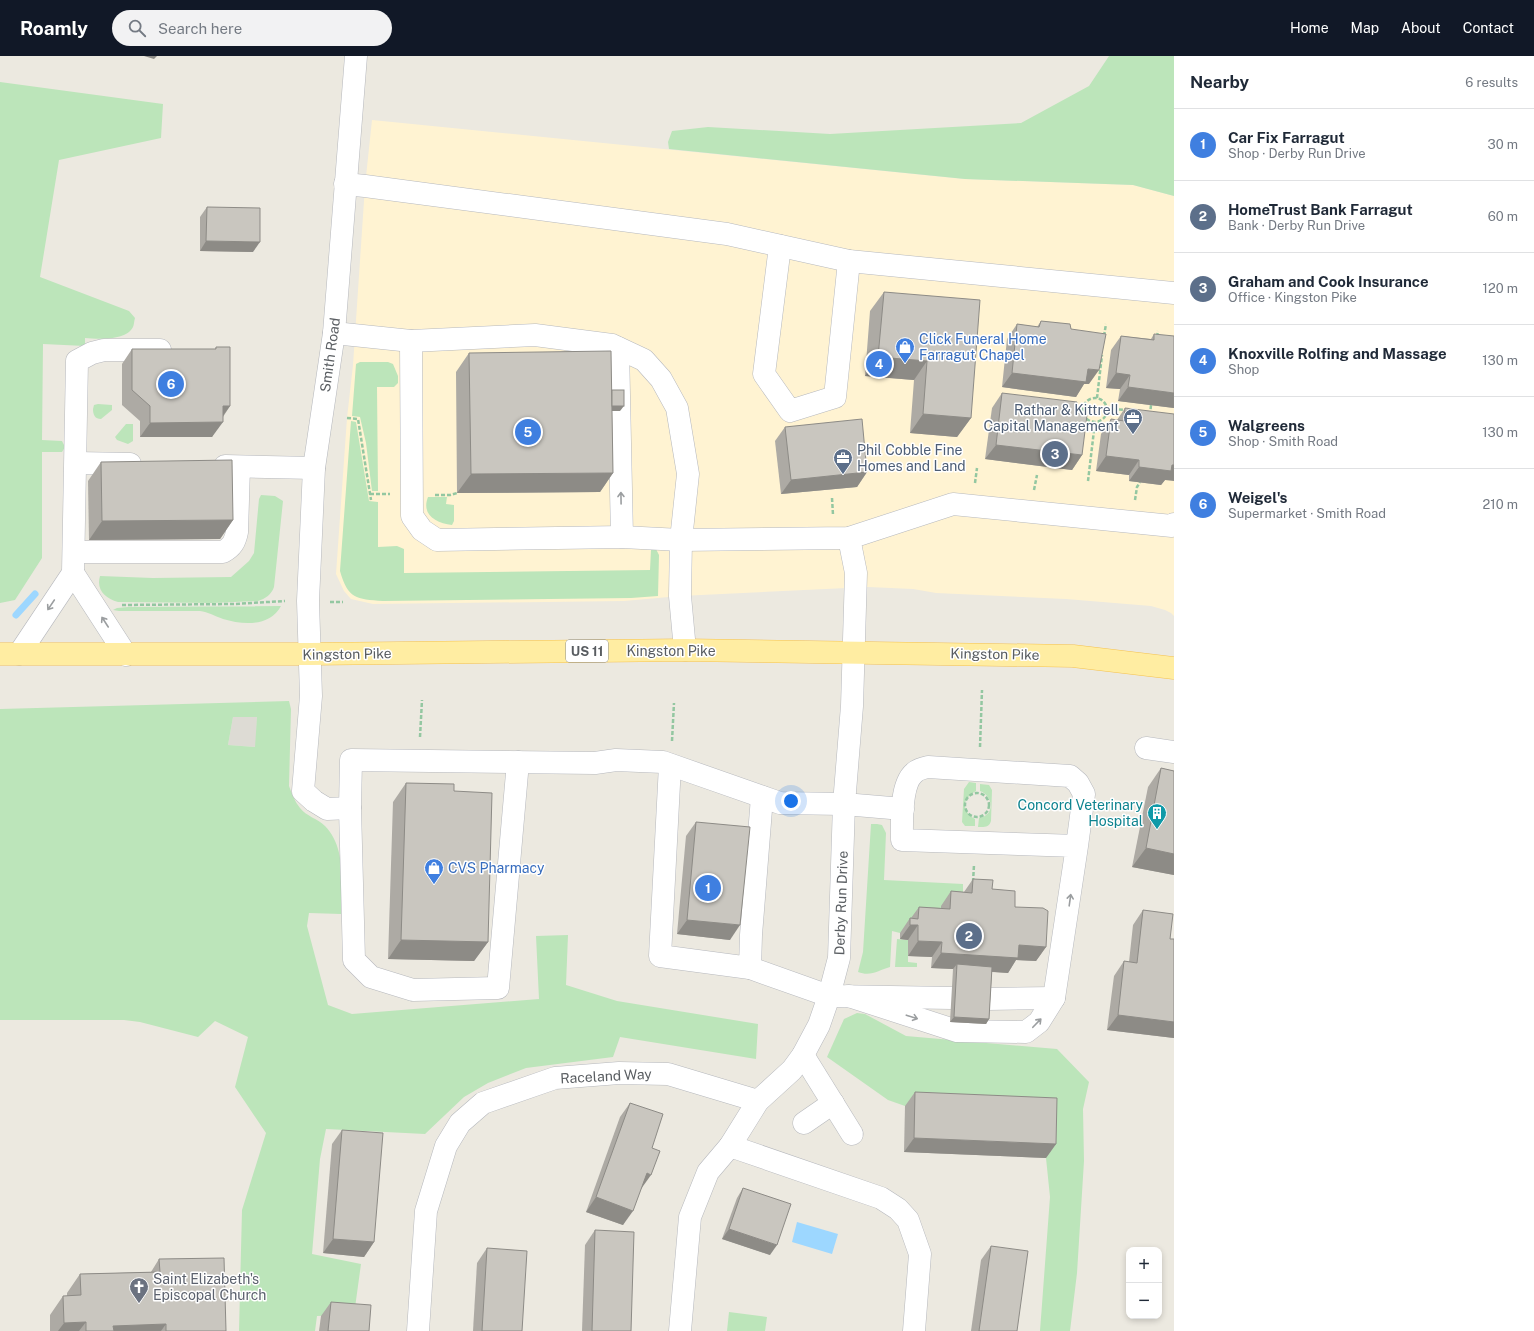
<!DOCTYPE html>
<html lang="en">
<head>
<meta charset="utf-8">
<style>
  :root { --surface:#fff; --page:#f2f2f3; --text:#1f2937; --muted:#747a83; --line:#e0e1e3; --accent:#111827 }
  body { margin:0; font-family:"Public Sans",sans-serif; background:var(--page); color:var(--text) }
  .controls { position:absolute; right:12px; bottom:12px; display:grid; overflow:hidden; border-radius:8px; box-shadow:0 2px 6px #0003 }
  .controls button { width:36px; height:36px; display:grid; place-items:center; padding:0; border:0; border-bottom:1px solid var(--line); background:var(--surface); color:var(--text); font:20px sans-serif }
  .you { position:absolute; left:791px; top:745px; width:14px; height:14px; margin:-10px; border:3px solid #fff; border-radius:50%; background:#1a73e8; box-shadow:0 0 0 6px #1a73e833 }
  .badge { display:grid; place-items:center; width:26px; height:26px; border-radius:50%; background:var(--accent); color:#fff; font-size:13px; font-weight:700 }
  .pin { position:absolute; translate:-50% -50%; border:2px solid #fff; box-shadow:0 1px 4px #0006 }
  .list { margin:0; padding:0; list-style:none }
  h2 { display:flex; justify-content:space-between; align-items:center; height:52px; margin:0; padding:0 16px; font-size:17px }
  h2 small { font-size:13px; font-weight:400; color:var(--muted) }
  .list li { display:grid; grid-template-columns:26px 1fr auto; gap:12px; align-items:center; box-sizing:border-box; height:72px; padding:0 16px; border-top:1px solid var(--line) }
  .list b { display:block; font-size:15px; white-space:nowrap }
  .list p { margin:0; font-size:13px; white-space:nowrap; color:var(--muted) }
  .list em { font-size:13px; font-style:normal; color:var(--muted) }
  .icon { flex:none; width:22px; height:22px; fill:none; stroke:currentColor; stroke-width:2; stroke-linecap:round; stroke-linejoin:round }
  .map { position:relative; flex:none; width:1174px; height:1275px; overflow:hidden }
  header { display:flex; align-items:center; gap:24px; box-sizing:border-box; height:56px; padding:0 20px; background:var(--accent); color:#fff }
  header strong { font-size:19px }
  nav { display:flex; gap:22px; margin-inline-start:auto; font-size:14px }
  .search { width:280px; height:36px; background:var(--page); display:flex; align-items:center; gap:10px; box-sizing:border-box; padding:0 14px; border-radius:22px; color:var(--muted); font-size:15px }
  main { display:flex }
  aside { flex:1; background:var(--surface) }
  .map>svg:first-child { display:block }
  .commercial { fill:#fff3d2 }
  .industrial { fill:#dddbd4 }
  .green { fill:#bce5ba; fill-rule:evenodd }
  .water { fill:#9dd7ff }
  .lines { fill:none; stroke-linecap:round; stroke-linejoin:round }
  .stream { stroke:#9dd7ff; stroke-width:7 }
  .minor-casing { stroke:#b6b8bd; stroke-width:23 }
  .major-casing { stroke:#f5c250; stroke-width:23 }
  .path { stroke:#93c7a1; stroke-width:2.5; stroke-dasharray:4 2; stroke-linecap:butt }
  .minor { stroke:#fff; stroke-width:22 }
  .major { stroke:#ffeda2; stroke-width:22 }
  .wall { fill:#adaaa4 }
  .shaded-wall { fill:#8d8b86 }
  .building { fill:#c9c6bf; stroke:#8d8b86 }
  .oneway { stroke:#9b9ea0 }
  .labels { text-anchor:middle; stroke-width:3; stroke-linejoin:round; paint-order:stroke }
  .shield { fill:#fff; stroke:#8b8e90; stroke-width:1 }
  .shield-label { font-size:13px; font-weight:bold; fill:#595d61 }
  .shop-label { font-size:14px; fill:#366cbe; stroke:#fff; text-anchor:start }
  .street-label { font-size:14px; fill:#595d61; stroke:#fff }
  .service-label { font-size:14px; fill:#4e5e75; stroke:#fff; text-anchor:end }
  .culture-label { font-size:14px; fill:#0d838f; stroke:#fff; text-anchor:end }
  .worship-label { font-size:14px; fill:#5b616d; stroke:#fff; text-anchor:start }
</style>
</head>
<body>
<header>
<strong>Roamly</strong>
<div class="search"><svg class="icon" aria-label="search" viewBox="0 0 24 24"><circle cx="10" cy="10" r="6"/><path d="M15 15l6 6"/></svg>Search here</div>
<nav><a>Home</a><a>Map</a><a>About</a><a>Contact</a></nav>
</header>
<main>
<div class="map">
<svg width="1174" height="1275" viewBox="0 0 1174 1275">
  <rect width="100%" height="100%" fill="#ece9e0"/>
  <path class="commercial" d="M372,64L964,123L1133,129L1174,140V560L1171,557L1165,554L1151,550L1066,543L936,537L913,533L868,531L680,540L624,545L373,548L351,543L344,535L336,518L347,362L353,309L365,130Z"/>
  <path class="industrial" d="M233,661H257L256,691L228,689Z"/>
  <g class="green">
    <path d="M1109,0H1174V140L1133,129L965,123L669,93L668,86L672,75L708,71L830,78L1021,67L1089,30Z"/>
    <path d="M0,26L163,48L161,82L59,104L40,221L129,255L135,262C134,265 134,269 133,271C126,285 98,283 85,282V290L43,288L42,384L62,385L65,391L62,396H42V502L15,544L0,547Z"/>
    <path d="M360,306H388L393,308L398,320V327L394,331H377L378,435H372L366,387L360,361L352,360L356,308Z"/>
    <path d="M98,348L112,349V354L101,363C95,363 93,359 93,353L94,349Z"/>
    <path d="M351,365L356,366L369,445L378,446V491L397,490L404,493V517L650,514L651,494L656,493L659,499L658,540L631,542L383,545C356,543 348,543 340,515Z"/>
    <path d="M126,368H133V385L128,388L117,384L115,381Z"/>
    <path d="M261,439L275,440L283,445L274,531C272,538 265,543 258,545L212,547L118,546C105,542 96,534 100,520L153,522L231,521L249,505L254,497L259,443Z"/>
    <path d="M428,441H447L446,448L454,449V465L452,469C436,467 421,459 428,441Z"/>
    <path d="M281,550C270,571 243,569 223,563C215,560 208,556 200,555H119L113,554L117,552L128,551Z"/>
    <path d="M289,645L291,653L289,730C292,738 295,746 300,752C306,760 318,763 325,770C347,793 341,828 341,858L309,857L307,870L328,949L352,958L539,943L536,880L568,879L566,929L617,945L758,968L756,1003L620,981L613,1001L526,1012L488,1027L464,1041L425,1078L326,1073L320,1103L312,1198L361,1208L354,1259L317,1260L315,1275H239L242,1154L266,1077L235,1031L248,981L215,965L198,981L140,966L124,964H0V653ZM233,661H257L255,691L228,689Z"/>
    <path d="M969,726L976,727V735C962,742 961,755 975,763V770H965L962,766L964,733Z"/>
    <path d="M980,728L989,729L992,734L991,765C989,772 984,771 978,771L979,762C996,759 993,740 980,735Z"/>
    <path d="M871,768H877L882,769L886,777L884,824L963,828V838L940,868L900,877L892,875L890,911C879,914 871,921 858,916L863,896Z"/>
    <path d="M897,883L908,884V906L917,907V911H895Z"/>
    <path d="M857,957L865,958L906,980L1057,993L1089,1026L1083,1053L1084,1105L1077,1217L1070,1275H1040L1050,1141L1046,1102L1047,1056L905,1050L888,1044L827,1001L844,963Z"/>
    <path d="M729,1256L767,1261L765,1275H727Z"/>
  </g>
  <path class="water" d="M797,1166L838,1178L832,1198L792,1186Z"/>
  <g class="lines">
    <path class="stream" d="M16,559L35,538"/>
    <defs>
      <g id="minor">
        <path d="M356,0L334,277L314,412L308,545L311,640L303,735L314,745L327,753L350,752L351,704L595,707L616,704L663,706L780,747L844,748L903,753"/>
        <path d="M345,128L365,130L727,178L849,205L1174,237"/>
        <path d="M780,190L764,318L790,355L835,341L849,205"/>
        <path d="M334,277L411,285L535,279L612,289L644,304L661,323L677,352L688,418L681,484L680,540L685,594"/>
        <path d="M411,285L412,460L422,474L437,484L622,481L681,484L849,482L953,448L1172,470L1174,468"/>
        <path d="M618,292L622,481"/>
        <path d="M76,407L130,408"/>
        <path d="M225,410L314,412"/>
        <path d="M74,496H223C232,491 235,486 237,476L239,411"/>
        <path d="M73,517L126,599"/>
        <path d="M19,598L73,517L77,305L92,297L104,294H160"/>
        <path d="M1146,692L1174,696"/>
        <path d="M670,709L660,900L750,912L751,879L762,741"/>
        <path d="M350,752L354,904L371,921L413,934L498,932L518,706"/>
        <path d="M750,912L829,940L952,942"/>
        <path d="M849,940L957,975L1026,976L1039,966L1054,942L1077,790L1084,738L1078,727L1070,720L928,711C923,712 918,713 914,717C900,729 902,767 902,784L1077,790"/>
        <path d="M987,943L1054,942"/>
        <path d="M803,999L852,1078"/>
        <path d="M804,1067L833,1047"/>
        <path d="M730,1090L758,1045L792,1014L803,999L819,969L829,940L839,902L844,748L852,650L856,517L849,482"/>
        <path d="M418,1275L426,1155L446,1090L460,1067L483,1047L555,1022L619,1017L668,1018L758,1045"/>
        <path d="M680,1275L690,1161L708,1116L730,1090L881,1142L898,1153L908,1164L920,1198L914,1275"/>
      </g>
      <path id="major" d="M0,598H310L685,594L1073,600L1174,612"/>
    </defs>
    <use href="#minor" class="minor-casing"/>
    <use href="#major" class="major-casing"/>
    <g class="path">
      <path d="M1104,280L1106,268"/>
      <path d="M1157,281L1158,275"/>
      <circle cx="1095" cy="354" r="12"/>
      <path d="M1097,342L1102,299"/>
      <path d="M1107,354L1114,353L1126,354"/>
      <path d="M1150,359L1151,349"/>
      <path d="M347,362L358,363L371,444"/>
      <path d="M1088,425L1095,366"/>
      <path d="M975,427L977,412"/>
      <path d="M1034,434L1037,419"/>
      <path d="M370,438H390"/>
      <path d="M435,439H450L457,437"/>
      <path d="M832,442L833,459"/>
      <path d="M1135,444L1137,431L1140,426"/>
      <path d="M330,546H343"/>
      <path d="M122,549L234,548L285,545"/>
      <path d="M420,681L422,644"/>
      <path d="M672,685L674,647"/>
      <path d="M980,691L982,634"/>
      <circle cx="977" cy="749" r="12"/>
      <path d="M973,826L974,809"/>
    </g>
    <use href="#minor" class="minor"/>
    <use href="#major" class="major"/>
  </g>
  <g class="wall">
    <path d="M207,151L253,196L200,195V161Z"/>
    <path d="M884,236L971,362L957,381L910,377L914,324L865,320L870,255Z"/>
    <path d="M1041,265L1071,273L1089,328H1084L1076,341L1002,331L1007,283L1017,268L1037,271Z"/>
    <path d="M1154,278L1174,352L1118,345L1120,333L1106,332L1111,294L1121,280L1151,283Z"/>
    <path d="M216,291L230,350L223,361L212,381H140V365L122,349V308L132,293H215Z"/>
    <path d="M469,297L612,334L620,355H612L613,417L600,436L457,437L456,316Z"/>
    <path d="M1002,337L1075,357L1082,399L1072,414L985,403L992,352Z"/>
    <path d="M1125,352L1165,424L1161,429L1129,425V419L1096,415L1101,378L1111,363L1117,364Z"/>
    <path d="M785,371L867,416L857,431L781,438L775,385Z"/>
    <path d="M101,406L233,464L220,483L89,484L88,425Z"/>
    <path d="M1161,712L1174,715V819L1132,811L1148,731Z"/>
    <path d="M406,727L454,735L488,886L474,905L388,903L393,746Z"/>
    <path d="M696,766L730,884L677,878L686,780Z"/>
    <path d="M973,823L992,833L1015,851L1046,891L1036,905L1016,904L1008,917L992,916L989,963L986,968L950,966L953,913L931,912L932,901L908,900V884L900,883V877L910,862H911L919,851L941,852V850L951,835L964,836Z"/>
    <path d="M1143,854L1170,883H1174V982L1107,974L1114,920L1124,905L1129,906L1133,869Z"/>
    <path d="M915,1036L1056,1088L1046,1102L904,1096L905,1050Z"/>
    <path d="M630,1047L652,1092L641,1133L623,1169L586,1156L620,1061Z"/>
    <path d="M342,1074L374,1186L364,1201L323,1197L332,1088Z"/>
    <path d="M743,1132L770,1199L722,1183L737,1142Z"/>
    <path d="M595,1174L631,1275H582L585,1189Z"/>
    <path d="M991,1190L1017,1275H971L981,1204Z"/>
    <path d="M487,1192L522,1275H473L477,1207Z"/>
    <path d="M159,1203L226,1275H50V1259L63,1240H67V1237L80,1218L151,1216Z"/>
    <path d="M331,1246L369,1275H319L321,1260Z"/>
  </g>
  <g class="shaded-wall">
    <path d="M144,0H157L154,3Z"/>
    <path d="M206,185L260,186L253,196L200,195Z"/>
    <path d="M878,301L927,305L914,324L865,320Z"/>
    <path d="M1088,313L1099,314L1089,328H1084L1076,341L1002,331L1012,317Z"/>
    <path d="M1116,317L1130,319L1120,333L1106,332Z"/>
    <path d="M1128,331L1174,337V352L1118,345Z"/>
    <path d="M223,350H230L220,364Z"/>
    <path d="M602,350H624L620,355H599Z"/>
    <path d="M923,358L971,362L957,381L910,377Z"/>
    <path d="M223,366L212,381H140L150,367Z"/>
    <path d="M996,389L1082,399L1072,414L985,403Z"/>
    <path d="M1106,400L1139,404L1129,419L1096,415Z"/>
    <path d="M1172,409H1174V425L1165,424L1161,429L1129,425L1139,411Z"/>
    <path d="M867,416L857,431L781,438L791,424Z"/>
    <path d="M613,417L600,436L457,437L471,418Z"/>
    <path d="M233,464L220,483L89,484L102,465Z"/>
    <path d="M1146,792L1174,798V819L1132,811Z"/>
    <path d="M687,864L740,869L730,884L677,878Z"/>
    <path d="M910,869H918L908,884L900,883Z"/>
    <path d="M401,884L488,886L474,905L388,903Z"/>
    <path d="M918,885L942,886L932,901L908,900Z"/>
    <path d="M1019,889L1046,891L1036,905L1016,904L1008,917L956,913L957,908L953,913L931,912L941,897Z"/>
    <path d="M1118,959L1174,966V982L1107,974Z"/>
    <path d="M954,961L989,963L986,968L950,966Z"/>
    <path d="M914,1082L1056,1088L1046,1102L904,1096Z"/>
    <path d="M647,1117L651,1119L641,1133L636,1132Z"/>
    <path d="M596,1141L633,1155L623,1169L586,1156Z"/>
    <path d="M729,1173L777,1189L770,1199L722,1183Z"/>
    <path d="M333,1183L374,1186L364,1201L323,1197Z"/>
    <path d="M86,1266L79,1275H58L64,1267Z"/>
    <path d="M166,1268L161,1275H110L113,1270Z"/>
  </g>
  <g class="building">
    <path d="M207,151L260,152V186L206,185Z"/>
    <path d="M884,236L980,244L971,362L923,358L927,305L878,301Z"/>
    <path d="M1041,265L1070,268L1071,273L1106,278L1099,314L1088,313L1086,326L1012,317L1017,268L1039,271Z"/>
    <path d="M1154,278L1174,280V337L1128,331L1130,319L1116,317L1121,280L1154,284Z"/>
    <path d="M216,291H230V350H223V366L150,367V350L132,334V293H216Z"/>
    <path d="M611,295L613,417L471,418L469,297Z"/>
    <rect x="612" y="334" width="12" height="16"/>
    <path d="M1002,337L1077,346L1075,357L1087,359L1082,399L996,389Z"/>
    <path d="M1125,352L1174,358V409H1172L1171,415L1139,411V404L1106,400L1111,363L1124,365Z"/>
    <path d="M862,363L867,416L791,424L785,371Z"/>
    <path d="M232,404L233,464L102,465L101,406Z"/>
    <path d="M1161,712L1174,715V798L1146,792Z"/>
    <path d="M406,727L454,728V735L492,737L488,886L401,884Z"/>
    <path d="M696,766L750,771L740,869L687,864Z"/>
    <path d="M973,823L993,824L992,833L1015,835V851L1043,852L1048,855L1046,891L1019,889L1018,902L941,897L942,886L918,885V869H910V862L918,863L919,851L950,853L951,835L972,837Z"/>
    <path d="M1143,854L1173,858L1170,883H1174V966L1118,959L1124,905L1137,907Z"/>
    <path d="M957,908L992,911L989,963L954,961Z"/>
    <path d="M915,1036L1057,1042L1056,1088L914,1082Z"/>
    <path d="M630,1047L663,1058L652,1092L660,1095L651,1119L647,1117L633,1155L596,1141Z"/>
    <path d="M342,1074L383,1077L374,1186L333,1183Z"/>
    <path d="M743,1132L791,1148L777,1189L729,1173Z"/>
    <path d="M595,1174L634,1176L631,1275H592Z"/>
    <path d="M991,1190L1028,1195L1017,1275H979Z"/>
    <path d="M487,1192L527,1195L522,1275H482Z"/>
    <path d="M224,1202L226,1275H166V1268L113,1270L114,1275H86V1266L64,1267L63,1240L81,1239L80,1218L160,1216L159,1203Z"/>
    <path d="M331,1246L371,1249L369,1275H328Z"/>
  </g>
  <defs><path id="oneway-shaft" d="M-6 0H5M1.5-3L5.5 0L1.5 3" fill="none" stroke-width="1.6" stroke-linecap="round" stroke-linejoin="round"/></defs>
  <g class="oneway">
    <use href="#oneway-shaft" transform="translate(621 442) rotate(-91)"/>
    <use href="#oneway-shaft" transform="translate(51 549) rotate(124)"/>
    <use href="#oneway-shaft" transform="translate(105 566) rotate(-123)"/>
    <use href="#oneway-shaft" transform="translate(1070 844) rotate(-82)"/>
    <use href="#oneway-shaft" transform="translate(912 961) rotate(18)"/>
    <use href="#oneway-shaft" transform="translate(1037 967) rotate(-46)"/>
  </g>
  <defs>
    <symbol id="shop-pin" viewBox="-11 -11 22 30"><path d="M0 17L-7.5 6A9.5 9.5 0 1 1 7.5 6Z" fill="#3f7fe0" stroke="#fff"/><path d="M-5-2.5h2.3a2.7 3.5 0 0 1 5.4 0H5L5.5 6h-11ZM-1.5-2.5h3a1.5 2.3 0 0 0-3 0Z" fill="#fff"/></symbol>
    <symbol id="office-pin" viewBox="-11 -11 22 30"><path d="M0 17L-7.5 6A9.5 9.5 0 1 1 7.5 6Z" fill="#5c6f8a" stroke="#fff"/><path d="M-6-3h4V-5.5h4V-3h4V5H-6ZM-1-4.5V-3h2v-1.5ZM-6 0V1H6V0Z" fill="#fff"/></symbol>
    <symbol id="building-pin" viewBox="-11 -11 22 30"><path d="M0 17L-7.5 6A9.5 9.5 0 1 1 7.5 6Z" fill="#0f9aa8" stroke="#fff"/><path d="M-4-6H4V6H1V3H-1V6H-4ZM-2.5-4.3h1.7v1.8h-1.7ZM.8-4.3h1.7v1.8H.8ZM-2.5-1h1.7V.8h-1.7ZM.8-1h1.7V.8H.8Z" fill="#fff"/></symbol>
    <symbol id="church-pin" viewBox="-11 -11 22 30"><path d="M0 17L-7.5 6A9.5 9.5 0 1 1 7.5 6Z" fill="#6b7280" stroke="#fff"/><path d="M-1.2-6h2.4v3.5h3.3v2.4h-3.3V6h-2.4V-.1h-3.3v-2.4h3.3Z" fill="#fff"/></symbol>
  </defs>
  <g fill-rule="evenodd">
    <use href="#shop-pin" x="894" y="280" width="22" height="30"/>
    <use href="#office-pin" x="1122" y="351" width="22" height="30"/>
    <use href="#office-pin" x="832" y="391" width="22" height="30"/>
    <use href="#building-pin" x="1146" y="746" width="22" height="30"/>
    <use href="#shop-pin" x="423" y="801" width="22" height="30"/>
    <use href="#church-pin" x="128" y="1220" width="22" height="30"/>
  </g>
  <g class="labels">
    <rect class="shield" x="566" y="584" width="42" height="22" rx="3"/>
    <g class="shield-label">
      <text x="587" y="600">US 11</text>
    </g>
    <g class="shop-label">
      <text x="919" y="288">Click Funeral Home<tspan x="919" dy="16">Farragut Chapel</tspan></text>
      <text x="448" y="817">CVS Pharmacy</text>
    </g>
    <g class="street-label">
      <text transform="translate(330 299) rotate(-82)" y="5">Smith Road</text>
      <text x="671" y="600">Kingston Pike</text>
      <text transform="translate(347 598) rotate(-1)" y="5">Kingston Pike</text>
      <text transform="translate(995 598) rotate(1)" y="5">Kingston Pike</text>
      <text transform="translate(841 847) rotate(-88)" y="5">Derby Run Drive</text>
      <text transform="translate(606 1020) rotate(-3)" y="5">Raceland Way</text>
    </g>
    <g class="service-label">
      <text x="1119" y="359">Rathar &amp; Kittrell<tspan x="1119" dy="16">Capital Management</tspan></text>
      <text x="857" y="399" text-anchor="start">Phil Cobble Fine<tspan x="857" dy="16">Homes and Land</tspan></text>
    </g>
    <g class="culture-label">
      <text x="1143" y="754">Concord Veterinary<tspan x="1143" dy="16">Hospital</tspan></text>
    </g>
    <g class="worship-label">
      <text x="153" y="1228">Saint Elizabeth's<tspan x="153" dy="16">Episcopal Church</tspan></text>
    </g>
  </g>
</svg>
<div class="controls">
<button>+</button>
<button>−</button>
</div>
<div class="you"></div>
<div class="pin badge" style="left:708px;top:832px;background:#3f7fe0">1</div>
<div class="pin badge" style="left:969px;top:880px;background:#5c6f8a">2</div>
<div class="pin badge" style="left:1055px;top:398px;background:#5c6f8a">3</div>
<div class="pin badge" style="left:879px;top:308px;background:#3f7fe0">4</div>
<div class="pin badge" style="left:528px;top:376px;background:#3f7fe0">5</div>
<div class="pin badge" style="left:171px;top:328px;background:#3f7fe0">6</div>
</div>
<aside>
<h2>Nearby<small>6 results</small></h2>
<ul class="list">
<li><span class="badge" style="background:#3f7fe0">1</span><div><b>Car Fix Farragut</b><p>Shop · Derby Run Drive</p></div><em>30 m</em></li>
<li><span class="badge" style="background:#5c6f8a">2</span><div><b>HomeTrust Bank Farragut</b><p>Bank · Derby Run Drive</p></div><em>60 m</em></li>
<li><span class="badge" style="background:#5c6f8a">3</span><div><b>Graham and Cook Insurance</b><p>Office · Kingston Pike</p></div><em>120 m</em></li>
<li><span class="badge" style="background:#3f7fe0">4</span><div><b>Knoxville Rolfing and Massage</b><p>Shop</p></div><em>130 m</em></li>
<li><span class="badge" style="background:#3f7fe0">5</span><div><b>Walgreens</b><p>Shop · Smith Road</p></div><em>130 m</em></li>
<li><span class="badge" style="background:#3f7fe0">6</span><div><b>Weigel's</b><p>Supermarket · Smith Road</p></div><em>210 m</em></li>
</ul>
</aside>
</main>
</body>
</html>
